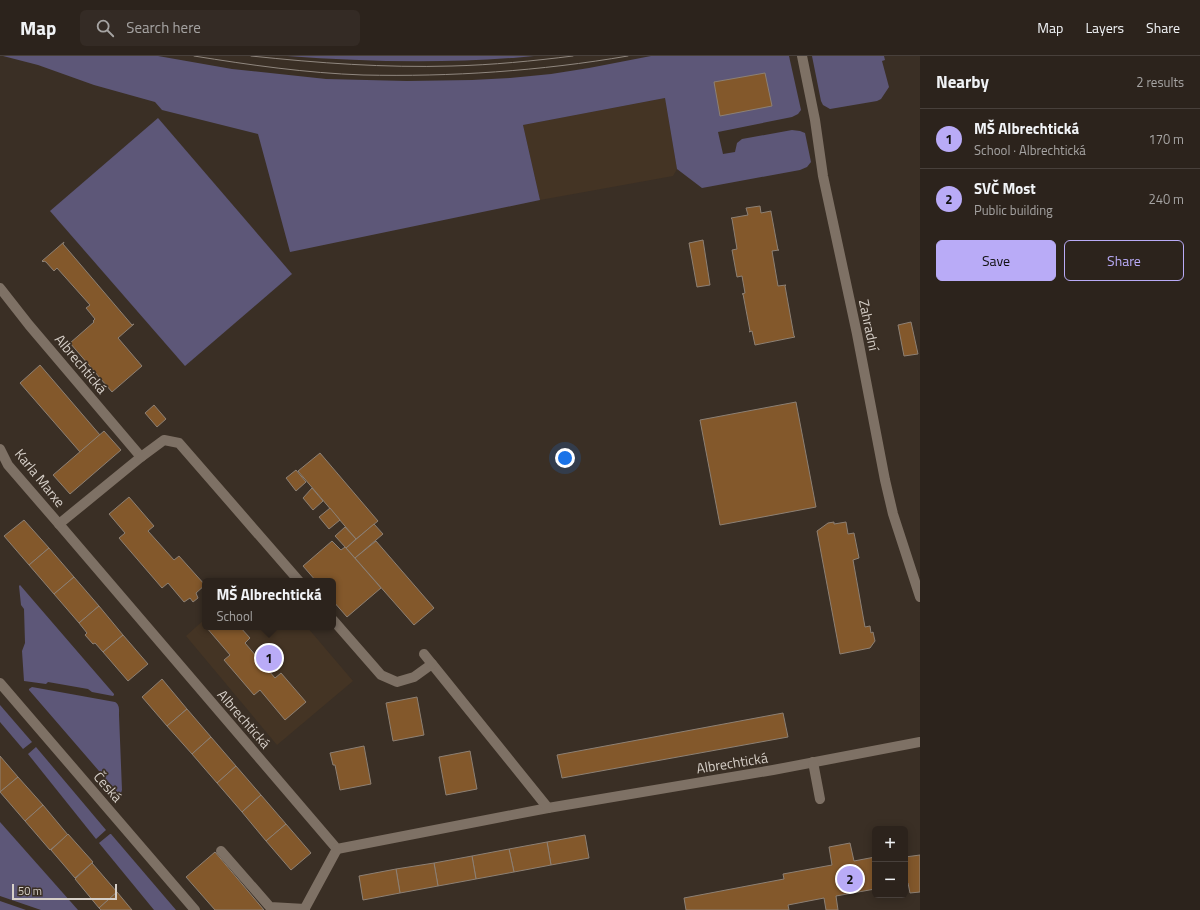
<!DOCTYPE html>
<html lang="en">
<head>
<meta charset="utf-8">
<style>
  :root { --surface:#2c231c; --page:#342b25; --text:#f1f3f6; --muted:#a6a4a3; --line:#48403b; --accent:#b9abf7 }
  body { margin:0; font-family:"Titillium Web",sans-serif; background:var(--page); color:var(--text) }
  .controls { position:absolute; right:12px; bottom:12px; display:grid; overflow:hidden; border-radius:6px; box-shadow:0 2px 10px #0003 }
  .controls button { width:36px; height:36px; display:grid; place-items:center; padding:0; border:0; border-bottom:1px solid var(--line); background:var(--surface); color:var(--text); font:20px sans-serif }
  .scale { position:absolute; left:12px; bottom:10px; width:105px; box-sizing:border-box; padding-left:4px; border:2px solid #d7d0c9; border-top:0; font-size:11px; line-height:14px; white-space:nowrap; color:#d7d0c9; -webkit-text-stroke:3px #3a2f25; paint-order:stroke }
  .you { position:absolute; left:565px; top:402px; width:14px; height:14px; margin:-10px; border:3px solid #fff; border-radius:50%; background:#1a73e8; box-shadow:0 0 0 6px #1a73e833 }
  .badge { display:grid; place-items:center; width:26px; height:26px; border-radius:50%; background:var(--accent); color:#111; font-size:13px; font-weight:700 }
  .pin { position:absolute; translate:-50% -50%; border:2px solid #fff; box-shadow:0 1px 4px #0006 }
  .popup { position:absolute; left:202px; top:522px; width:134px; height:52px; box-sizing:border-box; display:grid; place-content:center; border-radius:6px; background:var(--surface); filter:drop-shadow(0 1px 3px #0005); font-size:13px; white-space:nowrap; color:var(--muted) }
  .popup b { font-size:15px; color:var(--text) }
  .popup::after { content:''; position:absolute; left:50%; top:100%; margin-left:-8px; border:8px solid transparent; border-top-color:var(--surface) }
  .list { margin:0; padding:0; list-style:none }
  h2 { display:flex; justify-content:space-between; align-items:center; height:52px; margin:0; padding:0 16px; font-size:17px }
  h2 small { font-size:13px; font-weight:400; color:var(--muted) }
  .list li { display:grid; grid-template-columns:26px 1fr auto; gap:12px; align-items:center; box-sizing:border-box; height:60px; padding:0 16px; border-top:1px solid var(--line) }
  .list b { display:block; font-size:15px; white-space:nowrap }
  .list p { margin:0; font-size:13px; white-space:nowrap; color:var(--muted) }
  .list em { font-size:13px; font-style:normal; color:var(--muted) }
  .actions { display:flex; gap:8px; padding:12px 16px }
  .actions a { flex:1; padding:9px 0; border:1px solid var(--accent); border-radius:6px; text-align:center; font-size:14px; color:var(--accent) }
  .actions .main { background:var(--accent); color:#111 }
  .icon { flex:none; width:22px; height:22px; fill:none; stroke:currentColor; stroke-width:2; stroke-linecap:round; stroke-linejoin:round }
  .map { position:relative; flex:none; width:920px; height:854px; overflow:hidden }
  header { display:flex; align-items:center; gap:24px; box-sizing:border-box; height:56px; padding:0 20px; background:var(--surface); border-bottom:1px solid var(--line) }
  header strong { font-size:19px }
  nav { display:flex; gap:22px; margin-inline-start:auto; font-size:14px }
  .search { width:280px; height:36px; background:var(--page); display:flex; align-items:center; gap:10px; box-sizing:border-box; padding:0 14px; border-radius:6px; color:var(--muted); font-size:15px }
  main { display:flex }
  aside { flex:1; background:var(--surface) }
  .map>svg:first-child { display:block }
  .built { fill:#443424 }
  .green { fill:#5d5778 }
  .building { fill:#83582b; stroke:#8d8074 }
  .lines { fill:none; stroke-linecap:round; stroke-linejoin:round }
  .minor { stroke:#7e7165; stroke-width:10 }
  .tram { stroke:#90877f; stroke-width:1 }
  .labels { text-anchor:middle; stroke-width:3.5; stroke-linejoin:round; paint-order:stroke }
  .street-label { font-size:14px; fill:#d7d0c9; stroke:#3a2f25 }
</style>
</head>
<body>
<header>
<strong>Map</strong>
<div class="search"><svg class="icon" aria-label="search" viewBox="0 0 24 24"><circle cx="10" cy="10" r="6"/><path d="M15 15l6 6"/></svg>Search here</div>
<nav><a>Map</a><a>Layers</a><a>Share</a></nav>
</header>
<main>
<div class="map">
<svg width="920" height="854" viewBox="0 0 920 854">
  <rect width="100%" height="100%" fill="#3a2f25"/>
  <g class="built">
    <path d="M665,42L677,113L673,120L540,144L523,69Z"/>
    <path d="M205,563V571H307L353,625L277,689L186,580Z"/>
  </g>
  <g class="green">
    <path d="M3,0H158L232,13L326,23L407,25L472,24L510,22L551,18L589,12L651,0H789L801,54L798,58L792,61L718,76L723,98L735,96L737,87L742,83L792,74L800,75L805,77L811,106L807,111L800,114L702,132L677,113L665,42L523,69L540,144L290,196L258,78L162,54L155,46L94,29L38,9Z"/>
    <path d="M287,0H534C452,8 368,6 287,0Z"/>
    <path d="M812,0H884L885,4L882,5L889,31L881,43L877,45L830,53L823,49L821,45Z"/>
    <path d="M158,62L292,218L185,310L50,155Z"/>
    <path d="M20,529L114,638V639L113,640L92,636L88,633L48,626L46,628L24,625L22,595L25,587L24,553L21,549L19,530Z"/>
    <path d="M32,631L115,646C120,649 119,654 119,659L122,734L121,737H118L29,634V633Z"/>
    <path d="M0,649L32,686L23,693L0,666Z"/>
    <path d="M36,691L106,774L96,783L28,698Z"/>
    <path d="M0,766L78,854H41L0,840Z"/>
    <path d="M110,778H111L176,854H154L99,787Z"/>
    <path d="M0,845L26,854H0Z"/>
  </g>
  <g class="building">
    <path d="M765,17L772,50L720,60L714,26Z"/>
    <path d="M760,150L761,157L771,155V156L778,194H779L772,195L778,230L786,229L785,230L794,280L795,281L755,289L752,275L749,276L750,275L743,238H742L745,237L742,220L737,221L732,194L737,193L732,163L731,162L748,159L746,152Z"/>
    <path d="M703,184L710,229L697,231L689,187Z"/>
    <path d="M64,186L63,188L132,269L134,268L118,282L142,310L112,336L70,287L94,266L93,265L95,263L86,252L90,249L57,212L54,215L46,206L44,205L43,206L42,205Z"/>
    <path d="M911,266L918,298L904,300L898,269Z"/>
    <path d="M40,309L100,379L80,396L20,327Z"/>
    <path d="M796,346L816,451L720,469L700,364Z"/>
    <path d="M154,349L166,363L157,371L145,357Z"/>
    <path d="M104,375L121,394L70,438L53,419Z"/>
    <path d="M320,397L378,465L356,483L298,415Z"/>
    <path d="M296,414L306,426L296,435L286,422Z"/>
    <path d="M312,432L323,445L313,454L303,442Z"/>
    <path d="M129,441L154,470L148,475L174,504L179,500L205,529L196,537L198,542L193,546L190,542L184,546L168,527L162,532L119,482L125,477L109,458Z"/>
    <path d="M330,452L340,464L329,473L319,461Z"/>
    <path d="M24,464L49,492L29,509L4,480Z"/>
    <path d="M834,466V468L846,466L848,478L854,477L859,502L853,504L865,571L870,570L871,577L873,576L875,585L870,592L840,598L817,475L828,467Z"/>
    <path d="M374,468L383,478L355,502L346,492Z"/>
    <path d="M345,471L356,483L346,492L335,480Z"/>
    <path d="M332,485L341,494L345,491L381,532L347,561L333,545V525H316L303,510Z"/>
    <path d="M376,485L434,552L414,569L355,502Z"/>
    <path d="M49,492L74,521L54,538L29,509Z"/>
    <path d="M74,521L99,550L79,567L54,538Z"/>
    <path d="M99,550L123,579L103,596L95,587L93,588L85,579L87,577L79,567Z"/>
    <path d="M206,571H240L250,582L245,587L275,622L281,617L306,646L285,664L260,634L254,639L224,604L230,599Z"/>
    <path d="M123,579L148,608L128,625L103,596Z"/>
    <path d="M162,623L187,653L167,670L142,641Z"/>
    <path d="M417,641L424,679L393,685L386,647Z"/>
    <path d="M187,653L211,681L192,698L167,670Z"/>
    <path d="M783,657L788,681L562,722L557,699Z"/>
    <path d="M211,681L236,710L217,727L192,698Z"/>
    <path d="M364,690L371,728L340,734L335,709H333L330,697Z"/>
    <path d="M470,695L477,733L446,739L439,701Z"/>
    <path d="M0,700L18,721L0,736Z"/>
    <path d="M236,710L261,739L242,756L217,727Z"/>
    <path d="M18,721L43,749L25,765L0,736Z"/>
    <path d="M261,739L286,768L266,785L242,756Z"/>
    <path d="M43,749L68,779L50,794L25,765Z"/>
    <path d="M286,768L311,797L291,814L266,785Z"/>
    <path d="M68,778L93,806L75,822L51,794Z"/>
    <path d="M585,779L589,802L551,809L547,786Z"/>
    <path d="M547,786L551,809L514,816L509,793Z"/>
    <path d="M850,787L854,805L875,801V833L836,840L838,854H826L824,842L788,849L789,854H686L684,842L784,823L783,818L832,809L829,791Z"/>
    <path d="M509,793L514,816L476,823L472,800Z"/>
    <path d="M215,796L264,854H215L186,821Z"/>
    <path d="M920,799V836L910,837L908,827L905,828V801Z"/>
    <path d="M472,800L476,823L438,830L434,807Z"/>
    <path d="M92,807L117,836L99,852L75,823Z"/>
    <path d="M434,807L438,830L400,837L396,813Z"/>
    <path d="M396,813L400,837L363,844L359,820Z"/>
    <path d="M117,836L132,854H101L99,852Z"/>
  </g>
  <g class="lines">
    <g class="minor">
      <path d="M802,0L815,64L823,120L857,278L885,424L893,458L920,541"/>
      <path d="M0,232L29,269L141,401"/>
      <path d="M0,393L8,409L59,468L337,793L548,752L773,714L920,686"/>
      <path d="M59,468L141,401L164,384L179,387L299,525"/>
      <path d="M333,564L381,619L397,626L414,621L432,608L548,752"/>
      <path d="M424,598L432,608"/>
      <path d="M0,627L195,854"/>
      <path d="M813,706L820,743"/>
      <path d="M221,795L270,851L305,853"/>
      <path d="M304,854L337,793"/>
    </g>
    <g class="tram">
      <path d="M194,0C250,9 306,17 363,19C451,21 540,15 628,0"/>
      <path d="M251,0C318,7 385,12 452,10C492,9 533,5 573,0"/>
    </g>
  </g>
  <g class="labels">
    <g class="street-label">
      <text transform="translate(869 269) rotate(78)" y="5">Zahradní</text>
      <text transform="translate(81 308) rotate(50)" y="5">Albrechtická</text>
      <text transform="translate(40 422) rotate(51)" y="5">Karla Marxe</text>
      <text transform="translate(244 663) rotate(49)" y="5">Albrechtická</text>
      <text transform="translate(732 707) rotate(-9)" y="5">Albrechtická</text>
      <text transform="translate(108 731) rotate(49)" y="5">Česká</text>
    </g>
  </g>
</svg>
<div class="controls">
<button>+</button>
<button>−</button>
</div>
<div class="scale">50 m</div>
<div class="you"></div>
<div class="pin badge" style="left:269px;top:602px">1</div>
<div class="popup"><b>MŠ Albrechtická</b>School</div>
<div class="pin badge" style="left:850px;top:823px">2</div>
</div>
<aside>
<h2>Nearby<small>2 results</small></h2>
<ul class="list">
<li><span class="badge">1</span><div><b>MŠ Albrechtická</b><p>School · Albrechtická</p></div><em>170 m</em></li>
<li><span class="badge">2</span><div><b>SVČ Most</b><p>Public building</p></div><em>240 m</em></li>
</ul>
<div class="actions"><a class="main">Save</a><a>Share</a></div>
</aside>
</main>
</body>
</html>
